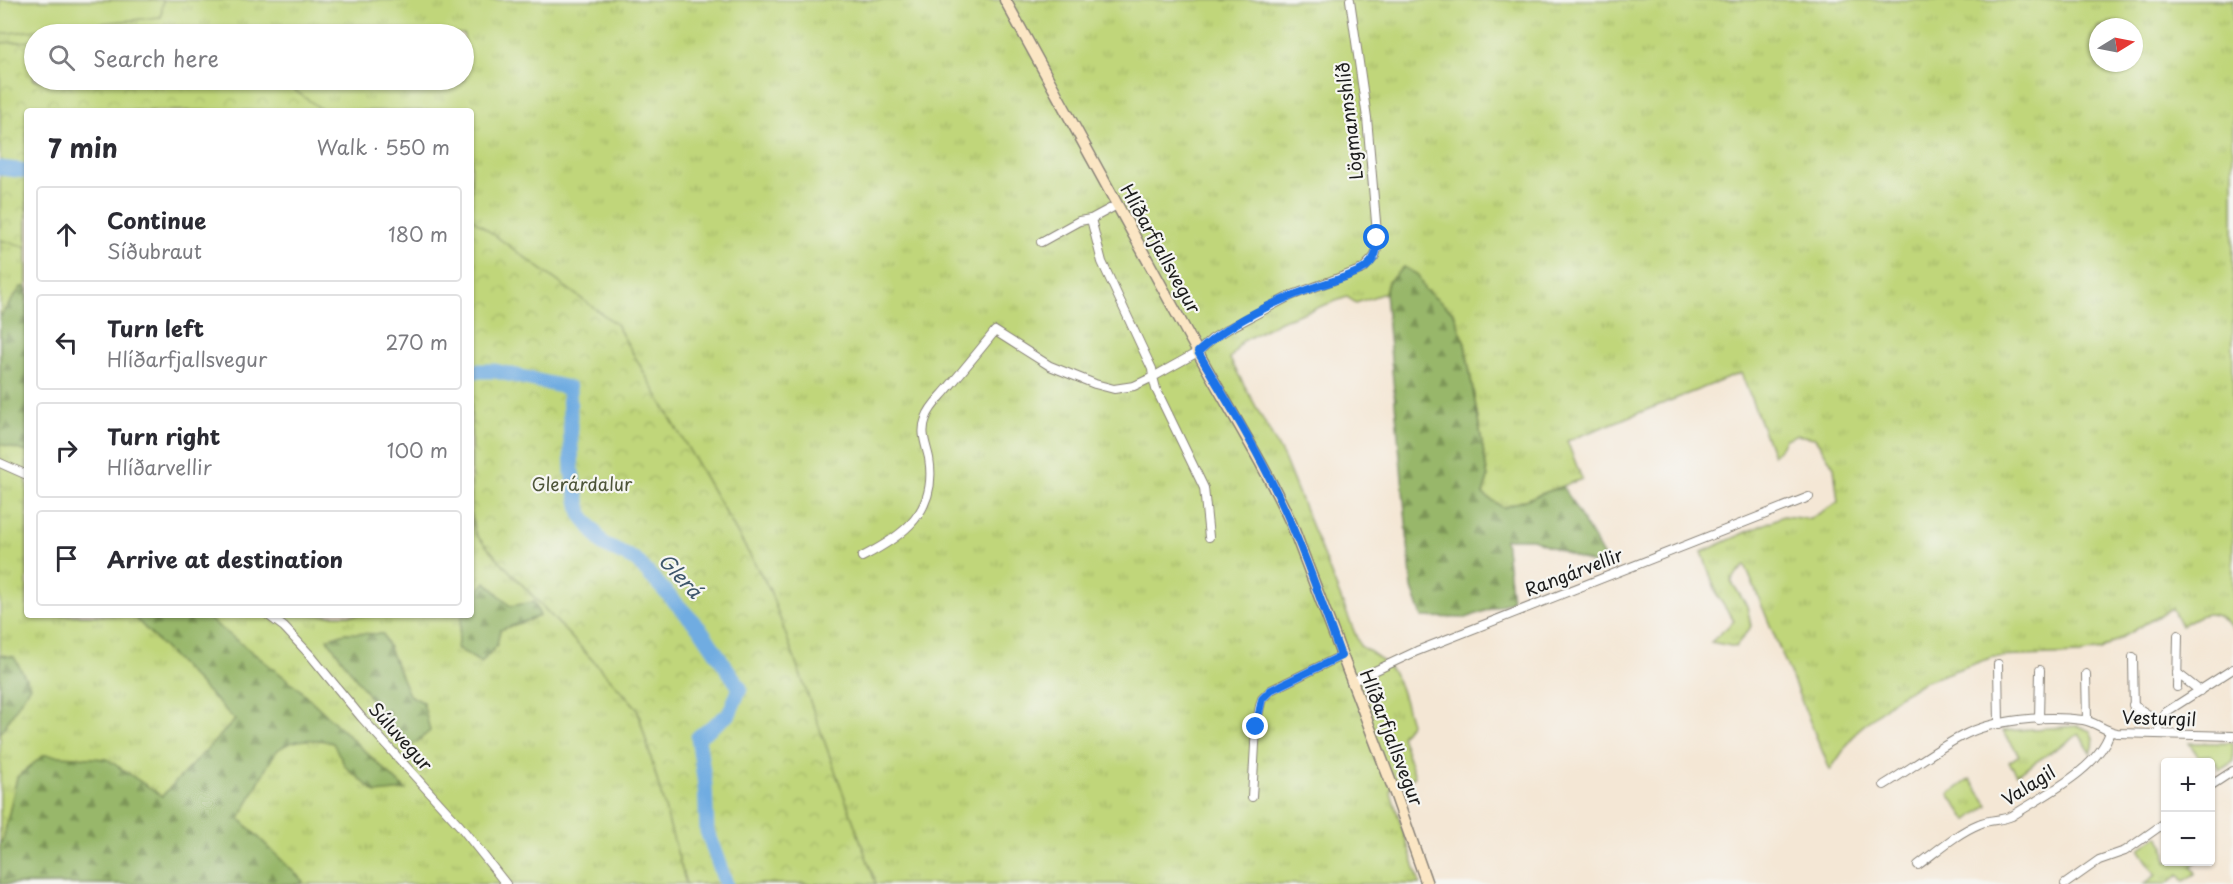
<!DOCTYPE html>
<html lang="en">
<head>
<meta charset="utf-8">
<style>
  :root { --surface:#fff; --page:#f2f2f3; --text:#2b2b33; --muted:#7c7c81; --line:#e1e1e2 }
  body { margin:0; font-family:"Playpen Sans",sans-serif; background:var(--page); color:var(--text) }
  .controls { position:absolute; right:18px; bottom:18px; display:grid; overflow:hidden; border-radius:6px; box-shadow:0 2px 4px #0004 }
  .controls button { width:54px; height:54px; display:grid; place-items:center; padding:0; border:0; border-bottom:2px solid var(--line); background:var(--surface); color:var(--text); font:30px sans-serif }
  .compass { position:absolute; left:2089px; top:18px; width:54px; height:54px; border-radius:50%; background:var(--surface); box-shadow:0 2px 4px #0004; rotate:80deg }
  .stop { position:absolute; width:18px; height:18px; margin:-14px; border:4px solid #1a73e8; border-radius:50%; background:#fff }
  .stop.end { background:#1a73e8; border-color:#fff; box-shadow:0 2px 6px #0008 }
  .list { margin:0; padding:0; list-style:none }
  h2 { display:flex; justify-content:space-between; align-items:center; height:78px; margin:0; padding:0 24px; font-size:26px }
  h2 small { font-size:20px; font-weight:400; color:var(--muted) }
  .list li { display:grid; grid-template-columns:39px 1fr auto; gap:18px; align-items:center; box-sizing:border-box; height:96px; margin:0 12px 12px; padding:0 12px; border:2px solid var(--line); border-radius:6px }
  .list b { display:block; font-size:22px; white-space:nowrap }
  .list p { margin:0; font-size:20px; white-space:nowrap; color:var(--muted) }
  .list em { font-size:20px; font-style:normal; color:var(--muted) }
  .icon { flex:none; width:33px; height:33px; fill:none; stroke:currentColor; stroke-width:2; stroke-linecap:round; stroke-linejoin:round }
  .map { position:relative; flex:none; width:2233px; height:884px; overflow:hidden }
  .search { position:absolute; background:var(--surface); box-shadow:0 2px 4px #0004; left:24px; top:24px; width:450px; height:66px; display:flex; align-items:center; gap:15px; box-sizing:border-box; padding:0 21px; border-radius:33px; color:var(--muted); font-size:22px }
  .panel { position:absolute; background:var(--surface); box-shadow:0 2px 4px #0004; left:24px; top:108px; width:450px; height:510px; border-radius:6px }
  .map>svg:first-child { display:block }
  .grass { fill:url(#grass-tufts); stroke:#6e794b; stroke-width:1.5; fill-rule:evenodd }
  .forest { fill:url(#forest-firs); stroke:#5a6a43; stroke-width:1.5 }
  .park { fill:url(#park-crowns); stroke:#6e794b; stroke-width:1.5 }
  .garden { fill:#c0d67a; stroke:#6e794b; stroke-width:1.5 }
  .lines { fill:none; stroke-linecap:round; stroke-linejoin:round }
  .river { stroke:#70ace1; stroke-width:15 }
  .street-casing { stroke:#888278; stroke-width:10 }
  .secondary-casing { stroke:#888278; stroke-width:13 }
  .street { stroke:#fff; stroke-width:8 }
  .secondary { stroke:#fbe6c4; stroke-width:10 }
  .route { stroke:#1a73e8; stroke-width:8 }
  .labels { text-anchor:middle; stroke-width:4.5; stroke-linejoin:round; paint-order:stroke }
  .street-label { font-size:18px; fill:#1c1c1c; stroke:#f6f6f2 }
  .park-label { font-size:18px; fill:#4d5438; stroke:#f6f6f2 }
  .water-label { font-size:20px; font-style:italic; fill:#3e566b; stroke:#f6f6f2 }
</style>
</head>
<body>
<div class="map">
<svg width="2233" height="884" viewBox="0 0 2233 884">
  <defs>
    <pattern id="grass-tufts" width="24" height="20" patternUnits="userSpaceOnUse" patternTransform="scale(1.5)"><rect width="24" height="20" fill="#c0d67a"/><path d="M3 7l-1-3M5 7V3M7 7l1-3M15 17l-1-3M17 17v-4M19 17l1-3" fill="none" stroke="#a4b769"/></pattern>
    <pattern id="forest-firs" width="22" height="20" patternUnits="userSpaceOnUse" patternTransform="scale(1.5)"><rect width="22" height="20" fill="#98b76a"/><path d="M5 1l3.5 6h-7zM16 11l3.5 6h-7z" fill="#7b9456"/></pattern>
    <pattern id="park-crowns" width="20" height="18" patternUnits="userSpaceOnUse" patternTransform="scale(1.5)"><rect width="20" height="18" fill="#c0d67a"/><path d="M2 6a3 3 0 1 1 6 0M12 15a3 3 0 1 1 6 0" fill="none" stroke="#a4b769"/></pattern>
  </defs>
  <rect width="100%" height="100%" fill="#f6f6f2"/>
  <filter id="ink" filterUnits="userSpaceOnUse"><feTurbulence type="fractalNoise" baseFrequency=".0167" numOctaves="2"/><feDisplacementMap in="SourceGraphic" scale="12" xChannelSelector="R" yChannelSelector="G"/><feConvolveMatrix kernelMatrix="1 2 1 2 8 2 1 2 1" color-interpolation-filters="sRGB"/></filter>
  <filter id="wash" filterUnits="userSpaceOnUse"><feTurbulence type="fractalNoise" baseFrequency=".008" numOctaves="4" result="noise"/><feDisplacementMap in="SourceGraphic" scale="24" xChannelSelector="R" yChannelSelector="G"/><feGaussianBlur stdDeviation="1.35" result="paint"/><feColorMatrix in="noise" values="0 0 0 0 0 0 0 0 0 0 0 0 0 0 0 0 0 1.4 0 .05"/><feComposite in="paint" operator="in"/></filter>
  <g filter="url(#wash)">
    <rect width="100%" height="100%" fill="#f4e7d5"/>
    <g class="grass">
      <path d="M0,0H2233V629C2214,606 2203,613 2181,626L2172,608L2100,650L2081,654L1993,657L1923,682L1897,697L1857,731L1830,770L1745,565L1731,581L1747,606L1751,626L1736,647L1711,642L1734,621L1718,597L1702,552L1783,516L1810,519L1838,502L1834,467L1815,438L1796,435L1785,439L1780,449L1773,455L1741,373L1567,441L1582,479L1503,508L1483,494L1488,478L1465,344L1454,313L1424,289L1418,275L1388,282L1385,293L1356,303L1347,297L1280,321L1241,342L1230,359L1284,458L1360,646C1399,666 1399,684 1411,723L1401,736L1415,776L1390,790L1420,884H0ZM2098,27H2134V63H2098ZM34,34H464V80H34ZM27,111H471V615H27Z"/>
      <path d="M2078,726L2090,731C2094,739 2095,744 2091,753L2079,734L2017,774L2009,762L2019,755L2003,731Z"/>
      <path d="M2189,743H2233V762L2220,770L2211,755L2198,756Z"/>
      <path d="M1970,779L1988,805L1967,821L1949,794Z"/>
      <path d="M2158,836L2165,846L2166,862H2197L2191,866L2196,873L2184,881L2179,875L2166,884H2144L2156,875L2139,849Z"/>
    </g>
    <g class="forest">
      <path d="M1404,267L1418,275L1424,289L1454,313L1465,344L1488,478L1483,494L1503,508L1563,486L1605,559L1593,564L1532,539H1505L1512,601L1466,618L1422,617L1412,588L1385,293L1388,282Z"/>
      <path d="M21,287H27V452L0,444V317Z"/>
      <path d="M486,582L510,606L534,602L540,616L500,630L497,645L481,663L457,648L462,615H471V598Z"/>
      <path d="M132,615H204L297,687L406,790L376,793L345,766L333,743C317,738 294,738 279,749C271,755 246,807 240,819L303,881L301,884H0V843L3,840L17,777L44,755L107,759L162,796L235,720Z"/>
      <path d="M345,633L383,634L409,695L423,702L430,731L408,749L327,639Z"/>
      <path d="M0,655L14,657L30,686L0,734Z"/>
    </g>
    <g class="park">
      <path d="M34,41V80H280L324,111H27V247L0,240V43Z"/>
      <path d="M471,218L616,324L769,588L876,884H686L637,708L475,534L471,512Z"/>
    </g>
    <path class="garden" d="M0,0H163L161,17L0,34Z"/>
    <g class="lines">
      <g class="river">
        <path d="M0,168L27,171"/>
        <path d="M471,371H495L569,388L572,472L581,514L604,545L636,560L701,630L740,688L729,714L698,737L705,785L707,831L726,884"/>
      </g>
    </g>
  </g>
  <g filter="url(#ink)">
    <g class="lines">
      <defs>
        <g id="street">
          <path d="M1041,242L1079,221L1091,219L1117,205"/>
          <path d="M0,463L27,475"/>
          <path d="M1209,537L1204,488L1156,389L1153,377L1198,352L1212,339L1228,329L1290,296L1363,269L1375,256L1378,245L1367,118L1350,0"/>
          <path d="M862,557C903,536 938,512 929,458C926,444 920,433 926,418C930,406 940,398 948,388C964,369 980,350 995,331L1050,366L1095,384L1114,389L1134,386L1153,377L1152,369L1102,262L1091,219"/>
          <path d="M268,615L284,627L311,656L362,718L460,826L506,884"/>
          <path d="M2133,657L2134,715"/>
          <path d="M1998,664L1999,724"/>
          <path d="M2177,673L2200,691"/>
          <path d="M2086,674L2087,720"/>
          <path d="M1351,682L1417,651L1809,497"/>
          <path d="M2177,687L2178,635"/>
          <path d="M2133,705L2160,722"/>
          <path d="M2039,720L2040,670"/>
          <path d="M2158,734L2160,722L2166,712L2233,669"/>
          <path d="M1884,785C1910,769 1935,750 1962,736C1994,719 2047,715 2083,720C2096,722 2104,731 2117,733L2233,736"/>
          <path d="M2210,786L2233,771"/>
          <path d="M1252,797L1256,727L1260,706L1262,699L1271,690L1341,656"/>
          <path d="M1918,865C1937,851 1957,833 1979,824C1990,819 2001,821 2012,816C2044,795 2098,770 2110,732"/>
          <path d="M2065,884L2099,860L2125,851L2166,822"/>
        </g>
        <path id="secondary" d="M1005,0C1069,116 1132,232 1196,349C1229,409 1263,462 1292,525L1396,796L1427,884"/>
      </defs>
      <use href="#street" class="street-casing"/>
      <use href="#secondary" class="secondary-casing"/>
      <use href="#street" class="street"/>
      <use href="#secondary" class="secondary"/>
    </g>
  </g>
  <g class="lines" filter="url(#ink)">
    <path class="route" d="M1256,727L1262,699L1271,690L1341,656C1321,601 1302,545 1277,493C1254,444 1225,398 1198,352C1228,324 1271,303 1310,289C1324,283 1355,276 1366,267C1375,260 1378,250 1377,238"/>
  </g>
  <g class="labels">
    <g class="street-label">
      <text transform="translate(1350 121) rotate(-97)" y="6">Lögmannshlíð</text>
      <text transform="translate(1160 249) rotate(61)" y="6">Hlíðarfjallsvegur</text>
      <text transform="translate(1574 573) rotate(-21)" y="6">Rangárvellir</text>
      <text transform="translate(2159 719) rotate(2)" y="6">Vesturgil</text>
      <text transform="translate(400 737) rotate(48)" y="6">Súluvegur</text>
      <text transform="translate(1391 738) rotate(69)" y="6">Hlíðarfjallsvegur</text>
      <text transform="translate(2029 786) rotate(-32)" y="6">Valagil</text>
    </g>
    <g class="park-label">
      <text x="582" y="491">Glerárdalur</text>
    </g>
    <g class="water-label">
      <text transform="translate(680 576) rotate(47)" y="7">Glerá</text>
    </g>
  </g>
</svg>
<div class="controls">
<button>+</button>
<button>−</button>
</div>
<svg class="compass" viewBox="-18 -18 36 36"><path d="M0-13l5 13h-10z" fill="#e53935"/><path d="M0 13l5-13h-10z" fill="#7c7c81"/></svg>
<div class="stop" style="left:1377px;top:238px"></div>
<div class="stop end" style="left:1256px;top:727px"></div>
<div class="search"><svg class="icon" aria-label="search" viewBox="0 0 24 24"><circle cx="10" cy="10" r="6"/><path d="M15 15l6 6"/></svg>Search here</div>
<section class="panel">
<h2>7 min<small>Walk · 550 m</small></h2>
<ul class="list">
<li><svg class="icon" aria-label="ahead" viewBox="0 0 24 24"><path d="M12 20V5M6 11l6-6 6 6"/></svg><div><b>Continue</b><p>Síðubraut</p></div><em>180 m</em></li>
<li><svg class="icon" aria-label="left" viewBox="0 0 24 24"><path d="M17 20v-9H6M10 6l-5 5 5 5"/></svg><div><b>Turn left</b><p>Hlíðarfjallsvegur</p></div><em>270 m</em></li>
<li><svg class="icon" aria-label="right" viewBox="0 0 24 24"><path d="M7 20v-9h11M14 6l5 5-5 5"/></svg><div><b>Turn right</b><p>Hlíðarvellir</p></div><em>100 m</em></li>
<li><svg class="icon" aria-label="arrive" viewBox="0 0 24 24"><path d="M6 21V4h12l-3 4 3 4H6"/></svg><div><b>Arrive at destination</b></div></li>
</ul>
</section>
</div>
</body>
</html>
